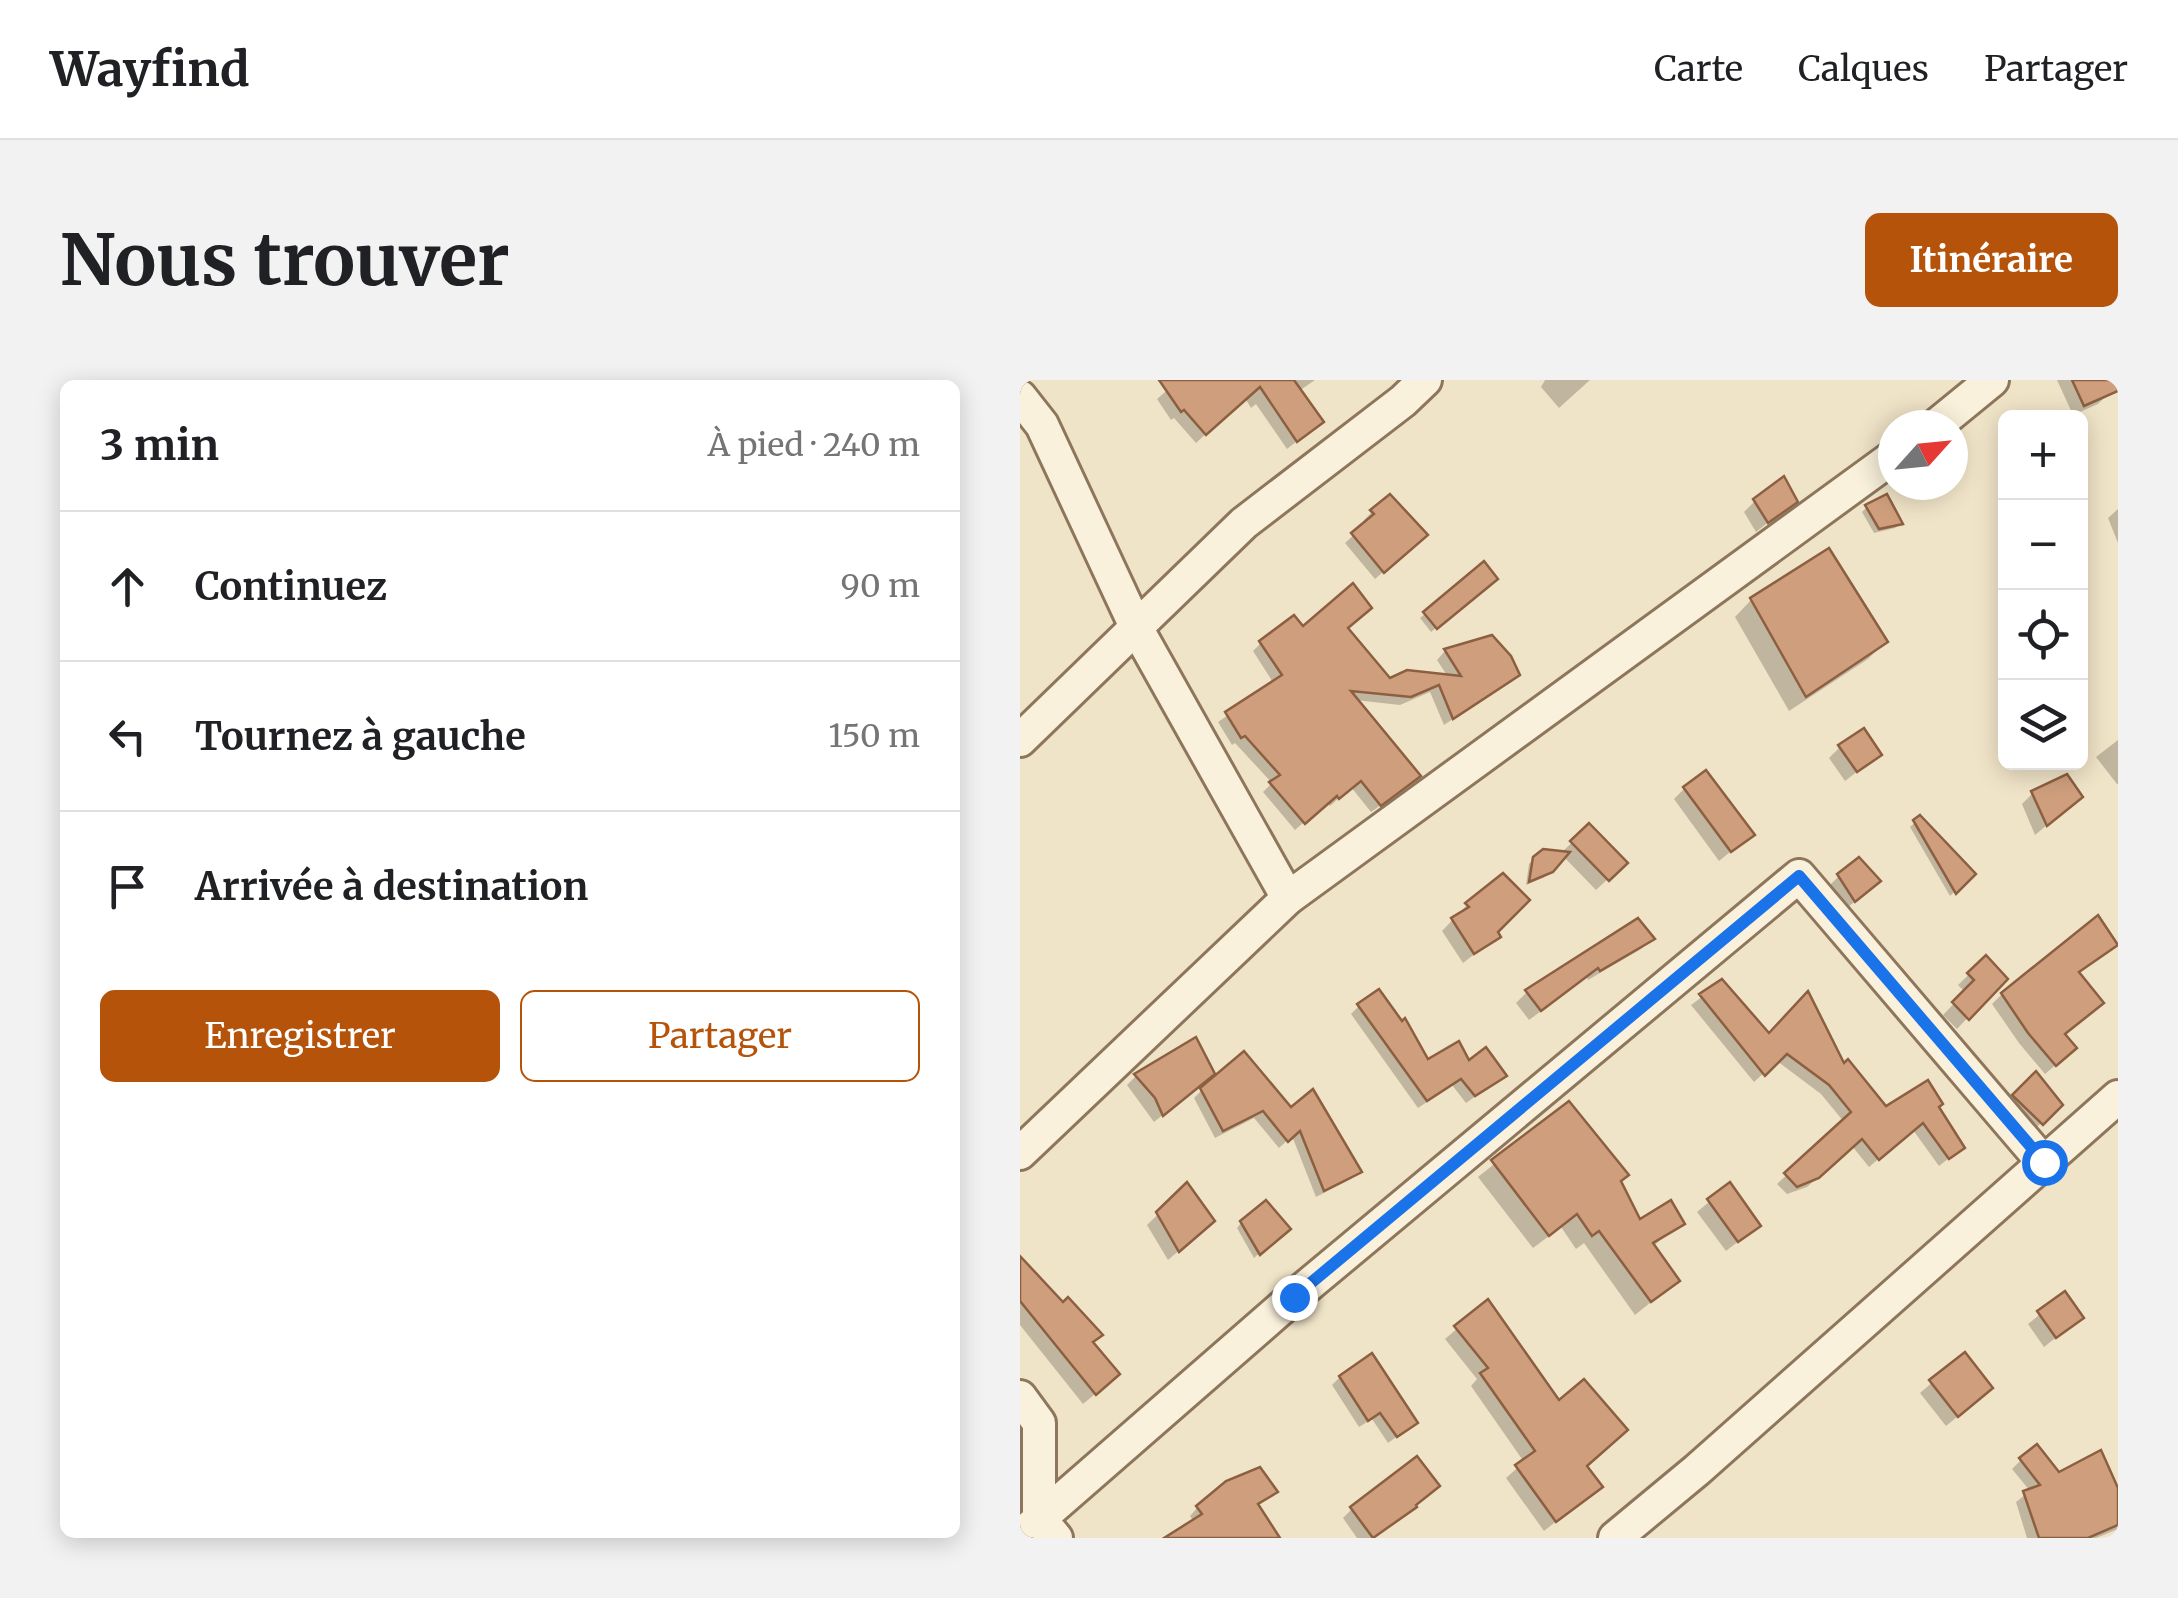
<!DOCTYPE html>
<html lang="fr">
<head>
<meta charset="utf-8">
<style>
  :root { --surface:#fff; --page:#f2f2f2; --text:#202124; --muted:#757577; --line:#e0e0e0; --accent:#b45309 }
  body { margin:0; font-family:Merriweather,serif; background:var(--page); color:var(--text) }
  .controls { position:absolute; right:30px; top:30px; display:grid; overflow:hidden; border-radius:15px; box-shadow:0 5px 25px #0003 }
  .controls button { width:90px; height:90px; display:grid; place-items:center; padding:0; border:0; border-bottom:2px solid var(--line); background:var(--surface); color:var(--text); font:50px sans-serif }
  .compass { position:absolute; left:858px; top:30px; width:90px; height:90px; border-radius:50%; background:var(--surface); box-shadow:0 5px 25px #0003; rotate:63deg }
  .stop { position:absolute; width:30px; height:30px; margin:-22px; border:8px solid #1a73e8; border-radius:50%; background:#fff }
  .stop.end { background:#1a73e8; border-color:#fff; box-shadow:0 2px 10px #0008 }
  .list { margin:0; padding:0; list-style:none }
  h2 { display:flex; justify-content:space-between; align-items:center; height:130px; margin:0; padding:0 40px; font-size:42px }
  h2 small { font-size:32px; font-weight:400; color:var(--muted) }
  .list li { display:grid; grid-template-columns:65px 1fr auto; gap:30px; align-items:center; box-sizing:border-box; height:150px; padding:0 40px; border-top:2px solid var(--line) }
  .list b { display:block; font-size:38px; white-space:nowrap }
  .list em { font-size:32px; font-style:normal; color:var(--muted) }
  .actions { display:flex; gap:20px; padding:30px 40px }
  .actions a { flex:1; padding:22px 0; border:2px solid var(--accent); border-radius:15px; text-align:center; font-size:35px; color:var(--accent) }
  .actions .main { background:var(--accent); color:#fff }
  .icon { flex:none; width:55px; height:55px; fill:none; stroke:currentColor; stroke-width:2; stroke-linecap:round; stroke-linejoin:round }
  .map { position:relative; flex:none; width:1098px; height:1158px; overflow:hidden; border-radius:15px }
  header { display:flex; align-items:center; gap:60px; box-sizing:border-box; height:140px; padding:0 50px; background:var(--surface); border-bottom:2px solid var(--line) }
  header strong { font-size:48px }
  nav { display:flex; gap:55px; margin-inline-start:auto; font-size:35px }
  .intro { display:flex; align-items:center; justify-content:space-between; box-sizing:border-box; height:240px; padding:0 60px }
  h1 { margin:0; font-size:70px }
  .button { padding:25px 45px; border-radius:15px; background:var(--accent); color:#fff; font-size:35px; font-weight:700 }
  main { display:flex; gap:60px; padding:0 60px }
  aside { flex:1; background:var(--surface); border-radius:15px; box-shadow:0 5px 25px #0003 }
  .map>svg:first-child { display:block }
  .shadow { fill:#0003 }
  .building { fill:#cf9f7d; stroke:#8d5f41; stroke-width:2.5 }
  .lines { fill:none; stroke-linecap:round; stroke-linejoin:round }
  .minor-casing { stroke:#8d765c; stroke-width:38 }
  .minor { stroke:#faf1dc; stroke-width:32 }
  .route { stroke:#1a73e8; stroke-width:12 }
</style>
</head>
<body>
<header>
<strong>Wayfind</strong>
<nav><a>Carte</a><a>Calques</a><a>Partager</a></nav>
</header>
<div class="intro"><h1>Nous trouver</h1><a class="button">Itinéraire</a></div>
<main>
<aside>
<h2>3 min<small>À pied · 240 m</small></h2>
<ul class="list">
<li><svg class="icon" aria-label="ahead" viewBox="0 0 24 24"><path d="M12 20V5M6 11l6-6 6 6"/></svg><div><b>Continuez</b></div><em>90 m</em></li>
<li><svg class="icon" aria-label="left" viewBox="0 0 24 24"><path d="M17 20v-9H6M10 6l-5 5 5 5"/></svg><div><b>Tournez à gauche</b></div><em>150 m</em></li>
<li><svg class="icon" aria-label="arrive" viewBox="0 0 24 24"><path d="M6 21V4h12l-3 4 3 4H6"/></svg><div><b>Arrivée à destination</b></div></li>
</ul>
<div class="actions"><a class="main">Enregistrer</a><a>Partager</a></div>
</aside>
<div class="map">
<svg width="1098" height="1158" viewBox="0 0 1098 1158">
  <rect width="100%" height="100%" fill="#f0e4c8"/>
  <g class="shadow">
    <path d="M159,0H295L279,11L301,42L267,69L236,24L231,28L225,18L176,63L154,38L151,40L137,19Z"/>
    <path d="M525,0H570L539,28L521,7Z"/>
    <path d="M1037,0H1081L1089,13L1078,24L1053,35Z"/>
    <path d="M735,121H775L736,152L724,132Z"/>
    <path d="M847,127L880,144L875,148L854,153L842,132Z"/>
    <path d="M1098,129V163L1088,138Z"/>
    <path d="M352,132L397,163L355,199L325,163L347,143L344,140Z"/>
    <path d="M470,203L411,252L400,238L405,234Z"/>
    <path d="M731,220L865,262L848,279L769,331L715,237Z"/>
    <path d="M325,249L369,301L428,297L417,280L425,271L471,258L497,295L424,345L410,312L380,325L335,320L389,405L351,432L331,407L310,426L307,422L275,450L243,412L252,403L215,363L212,365L198,342L254,304L233,271L241,263L282,250Z"/>
    <path d="M1098,360V404H1097L1076,377Z"/>
    <path d="M820,367L859,375L825,401L809,378Z"/>
    <path d="M664,409L731,455L699,481L654,419Z"/>
    <path d="M1013,413L1049,427L1015,455L1002,424Z"/>
    <path d="M900,438L953,494L930,516L890,447Z"/>
    <path d="M569,446L605,483L576,510L543,476L525,497L506,505L509,484L518,474L541,473Z"/>
    <path d="M819,496L847,512L823,531L808,507Z"/>
    <path d="M447,525L478,556L443,583L422,551Z"/>
    <path d="M617,541L632,559L621,569L568,600L567,597L509,640L496,623L507,612Z"/>
    <path d="M1096,564L1057,594L1043,655L1044,678L1025,694L999,663L972,624L982,614Z"/>
    <path d="M965,579L984,599L937,649L923,635L945,612L938,605Z"/>
    <path d="M702,602L748,657L823,687L866,729L916,728L942,768L919,786L893,750L849,787L832,766L787,807L767,814L757,804L824,742L801,714L757,681L734,702L671,625Z"/>
    <path d="M339,626L407,683L448,684L484,696L446,723L432,705L398,728L331,634Z"/>
    <path d="M175,660L182,703L134,742L107,705L116,696Z"/>
    <path d="M1016,695L1039,725L1011,753L985,726Z"/>
    <path d="M182,710L271,730L339,791L331,799L296,817L272,756L259,768L234,738L195,758L174,718Z"/>
    <path d="M549,724L598,802L619,842L662,843L632,867L657,901L615,935L564,863L556,869L541,847L513,868L458,797Z"/>
    <path d="M709,805L738,846L706,871L677,832Z"/>
    <path d="M167,806L181,852L148,880L127,845Z"/>
    <path d="M221,843L267,849L234,878L217,848Z"/>
    <path d="M0,890L71,964L86,1005L63,1024L0,945Z"/>
    <path d="M1044,915L1061,938L1024,967L1008,944Z"/>
    <path d="M467,923L539,1023L565,1087L580,1107L524,1151L486,1098L504,1082L451,1006L457,999L425,959Z"/>
    <path d="M944,975L959,1019L926,1046L900,1013Z"/>
    <path d="M320,997L386,1050L368,1063L352,1039L339,1047L312,1005Z"/>
    <path d="M1080,1074L1098,1114V1149L1076,1158H1007L996,1122L1010,1111L992,1089L1001,1080L1039,1095Z"/>
    <path d="M255,1112L236,1126L257,1158H150L174,1142L170,1136L177,1128Z"/>
    <path d="M408,1115L355,1158H337L323,1138L332,1129Z"/>
  </g>
  <g class="building">
    <path d="M139,0H274L304,42L277,62L240,7L186,55L164,30L161,32Z"/>
    <path d="M1052,0H1098V11L1064,26Z"/>
    <path d="M764,96L778,122L748,143L733,119Z"/>
    <path d="M370,114L408,155L364,193L331,153L354,134L350,130Z"/>
    <path d="M867,114L883,144L859,149L845,125Z"/>
    <path d="M809,168L868,262L786,317L730,218Z"/>
    <path d="M464,181L478,199L417,249L403,232Z"/>
    <path d="M333,203L352,228L328,248L370,298L387,290L441,296L424,269L472,255L491,276L500,295L433,339L419,305L391,317L331,311L401,396L361,426L341,401L319,419L317,416L285,444L249,402L260,395L225,356L221,358L205,332L262,295L239,261L274,235L283,246Z"/>
    <path d="M844,348L862,375L837,392L818,365Z"/>
    <path d="M686,390L735,455L711,472L663,407Z"/>
    <path d="M1047,394L1063,417L1027,446L1011,411Z"/>
    <path d="M900,435L956,494L936,514L893,440Z"/>
    <path d="M569,443L608,483L589,501L550,461Z"/>
    <path d="M523,469L550,472L533,492L509,502L513,477Z"/>
    <path d="M839,477L861,501L835,522L817,494Z"/>
    <path d="M483,493L510,520L478,552L481,557L454,574L431,538L449,527L445,523Z"/>
    <path d="M1078,535L1098,565L1059,592L1084,623L1045,654L1057,668L1036,686L1008,653L981,613Z"/>
    <path d="M618,538L635,559L580,591L578,588L521,631L505,610Z"/>
    <path d="M966,575L988,599L949,640L932,622L954,600L947,593Z"/>
    <path d="M702,599L749,653L788,611L824,683L828,679L866,726L908,700L923,724L919,727L945,768L929,779L903,743L859,780L842,759L799,798L777,807L764,793L831,732L809,705L767,674L745,696L679,614Z"/>
    <path d="M359,609L382,641L385,638L408,679L439,661L449,680L466,667L487,696L455,716L441,699L407,721L337,624Z"/>
    <path d="M176,657L195,694L143,736L135,718L114,694Z"/>
    <path d="M224,671L271,727L293,709L342,792L304,811L280,751L268,762L243,731L203,751L180,708Z"/>
    <path d="M1016,691L1043,725L1023,745L992,715Z"/>
    <path d="M549,721L609,795L601,801L620,839L651,820L665,844L633,863L660,901L631,922L579,851L572,856L557,834L529,856L471,780Z"/>
    <path d="M167,802L195,841L159,872L136,832Z"/>
    <path d="M710,802L741,846L718,862L687,819Z"/>
    <path d="M246,820L271,849L240,875L220,841Z"/>
    <path d="M0,876L43,922L48,917L83,955L73,962L100,994L76,1015L0,921Z"/>
    <path d="M1045,911L1064,938L1036,958L1017,931Z"/>
    <path d="M468,919L539,1020L564,999L608,1050L567,1086L583,1107L536,1142L495,1085L515,1071L460,993L468,988L434,946Z"/>
    <path d="M945,972L973,1008L938,1037L909,1000Z"/>
    <path d="M352,973L398,1043L377,1057L360,1033L348,1041L319,996Z"/>
    <path d="M1017,1064L1039,1092L1081,1070L1098,1108V1145L1068,1158H1019L1003,1111L1020,1105L999,1078Z"/>
    <path d="M397,1076L420,1106L396,1125L397,1127L353,1158L330,1127Z"/>
    <path d="M240,1087L258,1112L238,1124L260,1158H144L182,1134L176,1126L206,1101Z"/>
  </g>
  <g class="lines">
    <defs>
      <g id="minor">
        <path d="M0,17L22,45L117,249L268,518"/>
        <path d="M917,45L972,0"/>
        <path d="M0,360L224,143L383,21L405,0"/>
        <path d="M0,773L268,518L873,77"/>
        <path d="M0,1017L19,1043V1138L36,1158"/>
        <path d="M0,1156L274,917L779,496L1024,783"/>
        <path d="M595,1158L677,1090L1098,717"/>
      </g>
    </defs>
    <use href="#minor" class="minor-casing"/>
    <use href="#minor" class="minor"/>
  </g>
  <g class="lines">
    <path class="route" d="M274,917L779,496L1024,782"/>
  </g>
</svg>
<div class="controls">
<button>+</button>
<button>−</button>
<button><svg class="icon" aria-label="locate" viewBox="0 0 24 24"><circle cx="12" cy="12" r="6"/><path d="M12 2v4M12 18v4M2 12h4M18 12h4"/></svg></button>
<button><svg class="icon" aria-label="layers" viewBox="0 0 24 24"><path d="M12 4l9 5-9 5-9-5zM3 14l9 5 9-5"/></svg></button>
</div>
<svg class="compass" viewBox="-18 -18 36 36"><path d="M0-13l5 13h-10z" fill="#e53935"/><path d="M0 13l5-13h-10z" fill="#757577"/></svg>
<div class="stop" style="left:1024px;top:782px"></div>
<div class="stop end" style="left:274px;top:917px"></div>
</div>
</main>
</body>
</html>
